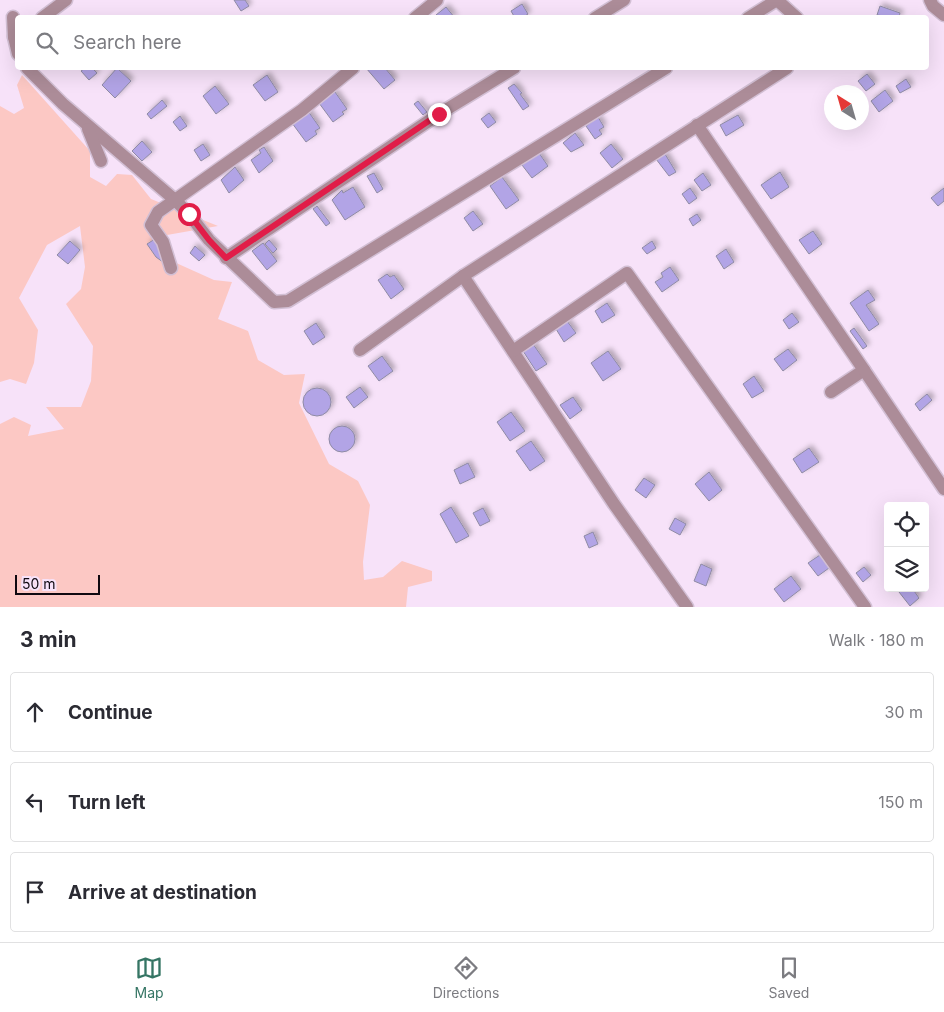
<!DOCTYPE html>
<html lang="en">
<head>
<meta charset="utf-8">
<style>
  :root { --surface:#fff; --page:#f2f2f3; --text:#2b2b33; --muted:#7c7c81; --line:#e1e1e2; --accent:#357564 }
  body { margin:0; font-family:Inter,sans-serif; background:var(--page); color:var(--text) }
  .controls { position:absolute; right:15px; bottom:15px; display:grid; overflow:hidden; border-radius:5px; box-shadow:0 5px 20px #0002 }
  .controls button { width:45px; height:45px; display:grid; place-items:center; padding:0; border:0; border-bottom:1px solid var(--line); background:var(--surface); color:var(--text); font:25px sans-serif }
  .compass { position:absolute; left:824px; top:85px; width:45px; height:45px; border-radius:50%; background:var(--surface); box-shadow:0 5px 20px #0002; rotate:323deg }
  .scale { position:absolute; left:15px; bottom:12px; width:85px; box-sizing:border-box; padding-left:5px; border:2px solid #100910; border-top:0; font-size:14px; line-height:18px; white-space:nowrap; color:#100910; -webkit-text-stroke:4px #f7e2f9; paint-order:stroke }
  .stop { position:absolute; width:15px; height:15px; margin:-11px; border:4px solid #e11d48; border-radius:50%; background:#fff }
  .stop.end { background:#e11d48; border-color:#fff; box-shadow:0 1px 5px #0008 }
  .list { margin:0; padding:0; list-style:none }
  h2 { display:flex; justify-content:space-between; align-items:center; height:65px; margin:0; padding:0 20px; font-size:21px }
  h2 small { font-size:16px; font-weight:400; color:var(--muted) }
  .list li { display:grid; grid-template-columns:32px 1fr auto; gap:15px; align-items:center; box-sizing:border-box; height:80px; margin:0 10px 10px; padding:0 10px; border:1px solid var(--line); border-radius:5px }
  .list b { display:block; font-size:19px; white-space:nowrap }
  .list em { font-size:16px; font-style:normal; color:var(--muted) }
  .icon { flex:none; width:28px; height:28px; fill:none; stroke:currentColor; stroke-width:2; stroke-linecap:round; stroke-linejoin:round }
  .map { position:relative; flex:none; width:944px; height:607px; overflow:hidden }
  .search { position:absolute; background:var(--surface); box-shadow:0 5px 20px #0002; left:15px; right:15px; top:15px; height:55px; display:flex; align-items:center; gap:12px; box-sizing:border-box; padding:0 18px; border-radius:5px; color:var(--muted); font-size:19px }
  .sheet { height:335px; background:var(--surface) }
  nav { display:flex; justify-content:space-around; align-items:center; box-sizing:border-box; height:70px; border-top:1px solid var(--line); background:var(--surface); font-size:14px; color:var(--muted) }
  nav a { display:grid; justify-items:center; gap:2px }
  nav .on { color:var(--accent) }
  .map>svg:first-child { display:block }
  .green { fill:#fcc8c4 }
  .building { fill:#b2a4e6; stroke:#8f8ba4; filter:url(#shadow) }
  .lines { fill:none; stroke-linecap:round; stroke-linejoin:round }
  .minor-casing { stroke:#d2bfd4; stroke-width:15 }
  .minor { stroke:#ac8c98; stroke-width:12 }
  .route { stroke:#e11d48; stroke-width:6 }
</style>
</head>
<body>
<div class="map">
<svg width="944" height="607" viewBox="0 0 944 607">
  <defs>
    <filter id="shadow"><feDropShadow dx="3" dy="-3" stdDeviation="2.5" flood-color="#0004"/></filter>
  </defs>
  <rect width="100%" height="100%" fill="#f7e2f9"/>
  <path class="green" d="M22,75L90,151V177L106,186L117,174L132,175L151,199L218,226L167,235L174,262L214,280L232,282L218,319L248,331L258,360L284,375L305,374L299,403L329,464L358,481L370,505L363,562L364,580L383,577L402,561L432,571V581L408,587L406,607H0V424L14,417L31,425L28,436L64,429L46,407H81L91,381L93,346L66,304L81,289L85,267L80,226L47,245L19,298L38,330L34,363L26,384L10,379L0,382V106L14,114L24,108L17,85Z"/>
  <g class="building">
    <path d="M234,0H245L249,6L241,11Z"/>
    <path d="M522,4L528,14L522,18H515L511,11Z"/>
    <path d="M880,6L900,13L899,18L877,15Z"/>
    <path d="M446,7L455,18H438L436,15Z"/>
    <path d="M85,68H92L97,73L89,80L81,71Z"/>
    <path d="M117,68L131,81L115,98L102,85Z"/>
    <path d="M366,68H385L395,80L384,89Z"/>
    <path d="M867,74L875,84L866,91L858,81Z"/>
    <path d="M267,75L278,92L265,101L253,85Z"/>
    <path d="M906,79L911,87L900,93L896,86Z"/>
    <path d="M514,84L522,93L520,94L529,106L523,110L508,88Z"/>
    <path d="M215,86L229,104L216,114L203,96Z"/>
    <path d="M885,90L893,101L879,112L871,101Z"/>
    <path d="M335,92L347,109L342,112L344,114L333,122L319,103Z"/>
    <path d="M162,100L167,106L151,119L147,114Z"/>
    <path d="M418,101L427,112L423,115L414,104Z"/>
    <path d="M308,111L320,128L315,131L317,134L306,142L292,123Z"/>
    <path d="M489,113L496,122L488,128L481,119Z"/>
    <path d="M738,115L744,125L726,136L720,125Z"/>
    <path d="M180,116L187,126L180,131L173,122Z"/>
    <path d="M598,117L604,127L599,130L602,134L595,139L586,126Z"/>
    <path d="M575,133L584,145L571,152L563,143Z"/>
    <path d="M142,141L152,152L142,161L132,151Z"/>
    <path d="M203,144L210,155L201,161L194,150Z"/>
    <path d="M611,144L623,159L612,168L600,153Z"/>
    <path d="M264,147L273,161L259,173L251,160L261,153L259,150Z"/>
    <path d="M539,153L548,166L532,178L522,165Z"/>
    <path d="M665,154L676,172L669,176L656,159Z"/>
    <path d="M235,167L244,180L229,193L221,180Z"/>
    <path d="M780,172L789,187L771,199L761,185Z"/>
    <path d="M374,173L383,189L377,193L367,176Z"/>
    <path d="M703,173L711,185L702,191L694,180Z"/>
    <path d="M502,177L519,200L506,209L490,186Z"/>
    <path d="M353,187L365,207L345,220L332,200L342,190L343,193Z"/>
    <path d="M690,188L697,198L689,204L682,194Z"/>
    <path d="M944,188V201L938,206L931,198Z"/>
    <path d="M317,206L330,223L326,226L313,209Z"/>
    <path d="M473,211L483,224L473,231L464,218Z"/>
    <path d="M697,214L701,220L693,226L689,219Z"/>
    <path d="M813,231L822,244L809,254L799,240Z"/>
    <path d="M155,239L171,268L156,257L147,244Z"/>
    <path d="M269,240L277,249L273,253L265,244Z"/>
    <path d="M70,241L80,250L68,264L57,255Z"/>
    <path d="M652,241L656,248L647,254L642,248Z"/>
    <path d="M263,243L277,261L267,270L252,251Z"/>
    <path d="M195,246L205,255L199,261L190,253Z"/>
    <path d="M726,249L734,262L724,269L716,256Z"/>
    <path d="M670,267L679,280L662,292L655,282L663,277L661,273Z"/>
    <path d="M387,274L390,277L394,275L404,289L391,299L378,280Z"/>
    <path d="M868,290L875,300L866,305L879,324L869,331L850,303Z"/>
    <path d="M607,303L615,315L602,323L595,311Z"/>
    <path d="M792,313L799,322L789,329L783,320Z"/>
    <path d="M567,321L576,333L564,342L556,329Z"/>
    <path d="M316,323L325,337L313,345L304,331Z"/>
    <path d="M854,328L867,346L863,349L850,331Z"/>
    <path d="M533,344L547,364L536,371L523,351Z"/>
    <path d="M788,349L797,360L783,371L774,359Z"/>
    <path d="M608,351L621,369L603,381L591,363Z"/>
    <path d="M382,356L393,371L379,381L368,366Z"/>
    <path d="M754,376L764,391L752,398L743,384Z"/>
    <path d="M360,387L368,397L354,408L346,397Z"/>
    <circle cx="317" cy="402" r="14"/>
    <path d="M927,394L932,400L920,411L915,404Z"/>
    <path d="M573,397L582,410L570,419L560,405Z"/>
    <path d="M511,412L525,431L510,441L497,422Z"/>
    <circle cx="342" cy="439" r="13"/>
    <path d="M531,441L545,461L530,471L516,451Z"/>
    <path d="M809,448L819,462L802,473L793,459Z"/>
    <path d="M468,463L475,477L460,484L454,470Z"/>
    <path d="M709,472L722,490L709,501L695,484Z"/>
    <path d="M644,478L655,485L646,498L635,490Z"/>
    <path d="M451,507L469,536L456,543L440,514Z"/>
    <path d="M483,508L490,521L480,526L473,513Z"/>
    <path d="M675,518L686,524L680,535L669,529Z"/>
    <path d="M593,532L598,544L589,548L584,536Z"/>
    <path d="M820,555L829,568L818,576L808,563Z"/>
    <path d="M701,564L712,569L706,586L694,581Z"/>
    <path d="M864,567L871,575L863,582L856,573Z"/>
    <path d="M791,576L801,589L784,602L774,589Z"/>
    <path d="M904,588H912L919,598L910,606L899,592Z"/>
  </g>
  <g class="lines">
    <defs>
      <g id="minor">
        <path d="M777,0L797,18"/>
        <path d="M930,0L933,6L944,15"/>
        <path d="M13,17L14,37"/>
        <path d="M42,18L66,0"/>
        <path d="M415,18L437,0"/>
        <path d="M595,18L624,0"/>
        <path d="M748,18L777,0"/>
        <path d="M18,34L14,37L18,54"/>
        <path d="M27,68L63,104L175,200L189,214L209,240L274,302L288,301L666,68"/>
        <path d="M697,125L864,370L831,392"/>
        <path d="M88,129L101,161"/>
        <path d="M226,258L439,114L514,68"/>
        <path d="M171,268L163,242L151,225L158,212L302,110L353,68"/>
        <path d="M463,276L614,504L687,607"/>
        <path d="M360,350L463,276L787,68"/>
        <path d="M513,351L627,273L865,607"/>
        <path d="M864,370L944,489"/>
      </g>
    </defs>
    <use href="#minor" class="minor-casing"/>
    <use href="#minor" class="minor"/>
  </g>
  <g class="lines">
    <path class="route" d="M189,214L209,240L226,258L439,114"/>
  </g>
</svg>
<div class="controls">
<button><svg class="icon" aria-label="locate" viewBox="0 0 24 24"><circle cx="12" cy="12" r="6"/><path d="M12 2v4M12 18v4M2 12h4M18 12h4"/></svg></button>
<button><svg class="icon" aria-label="layers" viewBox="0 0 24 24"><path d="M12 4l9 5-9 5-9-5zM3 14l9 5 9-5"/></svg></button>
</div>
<svg class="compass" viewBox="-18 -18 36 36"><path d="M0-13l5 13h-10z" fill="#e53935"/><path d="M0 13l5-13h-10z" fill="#7c7c81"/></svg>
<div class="scale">50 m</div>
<div class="stop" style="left:189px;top:214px"></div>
<div class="stop end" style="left:439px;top:114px"></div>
<div class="search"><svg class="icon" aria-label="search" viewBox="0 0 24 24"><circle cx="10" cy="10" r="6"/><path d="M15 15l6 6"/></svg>Search here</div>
</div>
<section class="sheet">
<h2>3 min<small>Walk · 180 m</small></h2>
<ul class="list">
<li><svg class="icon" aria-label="ahead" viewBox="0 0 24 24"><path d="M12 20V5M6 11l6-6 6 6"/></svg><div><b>Continue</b></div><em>30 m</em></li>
<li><svg class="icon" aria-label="left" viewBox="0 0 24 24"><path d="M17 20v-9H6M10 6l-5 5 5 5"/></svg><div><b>Turn left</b></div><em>150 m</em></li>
<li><svg class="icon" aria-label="arrive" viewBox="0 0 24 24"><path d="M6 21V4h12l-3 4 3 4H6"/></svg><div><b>Arrive at destination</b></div></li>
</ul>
</section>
<nav>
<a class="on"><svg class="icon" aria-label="map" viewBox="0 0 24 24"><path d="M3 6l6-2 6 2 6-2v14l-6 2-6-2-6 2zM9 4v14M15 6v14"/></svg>Map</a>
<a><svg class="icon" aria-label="directions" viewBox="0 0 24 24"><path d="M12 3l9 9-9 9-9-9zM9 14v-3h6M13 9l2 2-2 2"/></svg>Directions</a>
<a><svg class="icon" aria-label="saved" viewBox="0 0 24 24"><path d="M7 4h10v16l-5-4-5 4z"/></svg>Saved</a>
</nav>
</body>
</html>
